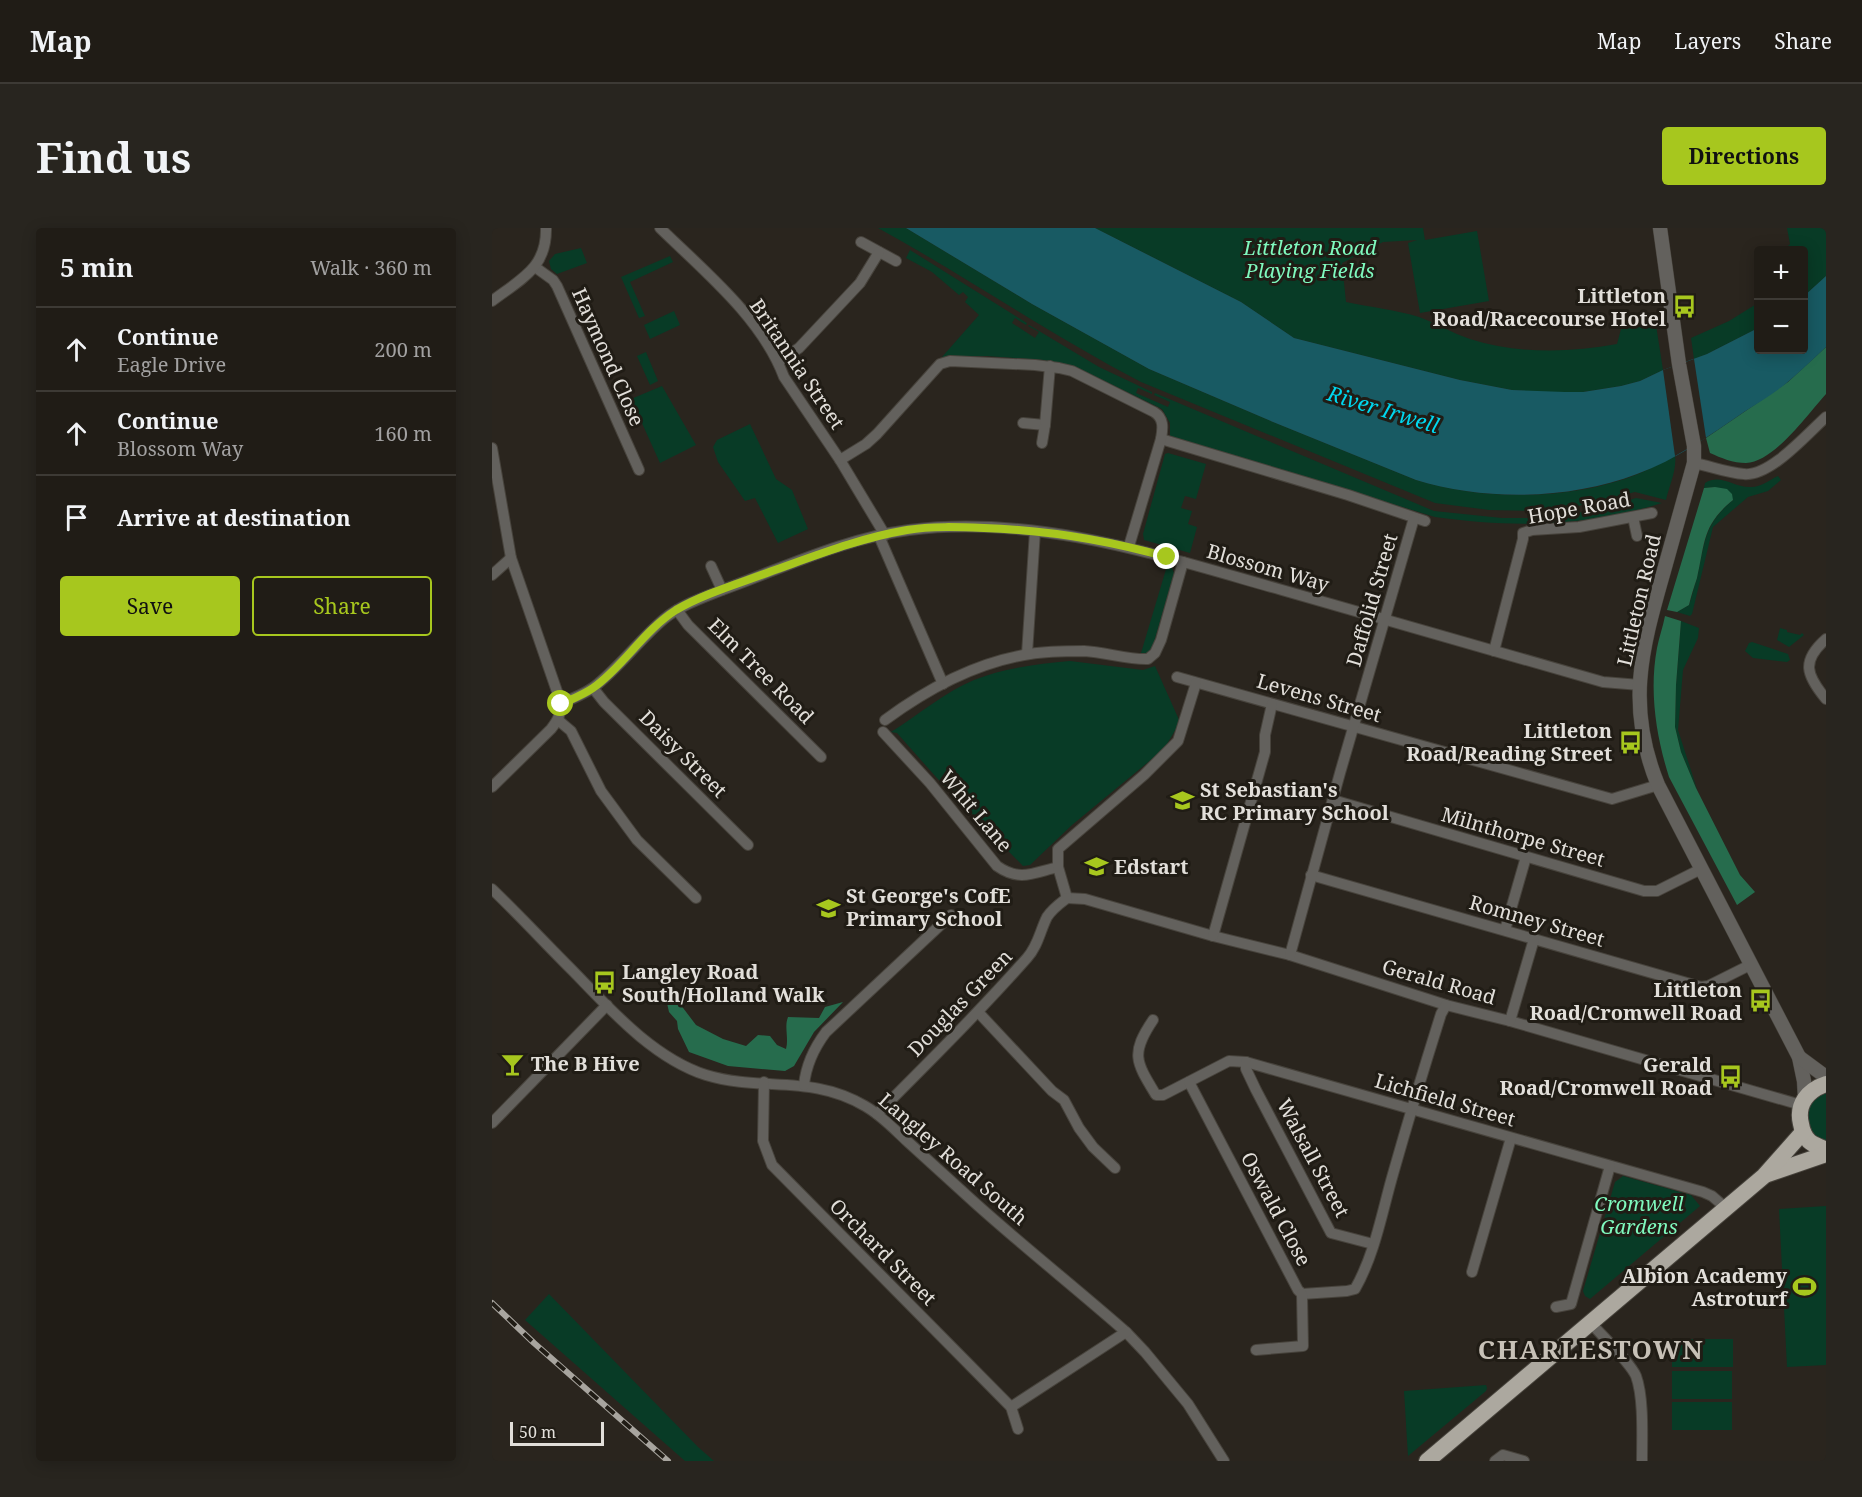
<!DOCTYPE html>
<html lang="en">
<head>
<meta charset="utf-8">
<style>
  :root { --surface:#201c16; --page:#28251f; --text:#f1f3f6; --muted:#a2a1a1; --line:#3d3a35; --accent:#a7c71e }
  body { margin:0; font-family:"Noto Serif",serif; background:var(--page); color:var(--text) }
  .controls { position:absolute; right:18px; top:18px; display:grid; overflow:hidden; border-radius:6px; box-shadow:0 3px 15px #0003 }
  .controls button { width:54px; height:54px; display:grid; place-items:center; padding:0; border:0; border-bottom:2px solid var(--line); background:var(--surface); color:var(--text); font:30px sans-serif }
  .scale { position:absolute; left:18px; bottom:15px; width:94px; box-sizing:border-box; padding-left:6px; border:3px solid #e2dfda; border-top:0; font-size:16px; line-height:21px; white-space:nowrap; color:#e2dfda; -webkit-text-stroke:4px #201c15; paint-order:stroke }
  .stop { position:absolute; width:18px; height:18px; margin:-14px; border:4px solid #a7c71e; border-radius:50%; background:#fff }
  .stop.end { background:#a7c71e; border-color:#fff; box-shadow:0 2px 6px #0008 }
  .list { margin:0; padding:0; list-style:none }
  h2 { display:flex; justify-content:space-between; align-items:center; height:78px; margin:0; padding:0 24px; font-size:26px }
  h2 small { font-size:20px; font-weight:400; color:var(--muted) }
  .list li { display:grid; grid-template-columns:39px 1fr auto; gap:18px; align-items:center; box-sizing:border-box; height:84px; padding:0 24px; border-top:2px solid var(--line) }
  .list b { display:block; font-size:22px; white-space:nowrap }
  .list p { margin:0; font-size:20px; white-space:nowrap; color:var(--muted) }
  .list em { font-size:20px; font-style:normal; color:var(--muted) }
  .actions { display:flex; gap:12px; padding:18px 24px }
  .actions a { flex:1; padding:14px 0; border:2px solid var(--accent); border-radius:6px; text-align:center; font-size:21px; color:var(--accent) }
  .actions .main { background:var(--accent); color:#111 }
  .icon { flex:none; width:33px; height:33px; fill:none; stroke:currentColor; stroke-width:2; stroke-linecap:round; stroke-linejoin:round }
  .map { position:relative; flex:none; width:1334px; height:1233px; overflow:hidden; border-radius:6px }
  header { display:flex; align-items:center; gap:36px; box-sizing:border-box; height:84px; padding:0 30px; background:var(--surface); border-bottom:2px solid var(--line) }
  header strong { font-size:28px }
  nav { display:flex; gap:33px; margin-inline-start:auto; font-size:21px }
  .intro { display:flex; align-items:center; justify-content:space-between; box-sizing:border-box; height:144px; padding:0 36px }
  h1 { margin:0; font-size:42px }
  .button { padding:15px 27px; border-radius:6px; background:var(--accent); color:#111; font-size:21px; font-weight:700 }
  main { display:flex; gap:36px; padding:0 36px }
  aside { flex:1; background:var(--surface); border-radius:6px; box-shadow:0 3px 15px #0003 }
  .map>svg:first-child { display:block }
  .green { fill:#083b26 }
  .forest { fill:#266c4d }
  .water { fill:#185a63 }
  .pier { fill:#2a251e }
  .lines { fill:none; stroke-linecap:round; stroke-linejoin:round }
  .minor-casing { stroke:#47433c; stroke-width:12 }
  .tertiary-casing { stroke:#47433c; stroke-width:15 }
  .trunk-casing { stroke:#47433c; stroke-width:18 }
  .minor { stroke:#63615d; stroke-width:10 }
  .tertiary { stroke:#63615d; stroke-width:14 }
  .trunk { stroke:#aca89f; stroke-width:16 }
  .rail-casing { stroke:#a8a59f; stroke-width:6 }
  .rail { stroke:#201c15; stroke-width:4; stroke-dasharray:11; stroke-linecap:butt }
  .route { stroke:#a7c71e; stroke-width:8 }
  .labels { text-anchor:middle; stroke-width:6; stroke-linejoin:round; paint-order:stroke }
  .park-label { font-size:20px; font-style:italic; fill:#7ff9be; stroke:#201c15 }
  .poi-label { font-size:20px; font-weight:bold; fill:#e2dfda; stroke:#201c15; text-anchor:end }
  .street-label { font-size:20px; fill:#e2dfda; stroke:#201c15 }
  .water-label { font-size:21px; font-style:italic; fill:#00d7ef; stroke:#201c15 }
  .district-label { font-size:26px; font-weight:bold; letter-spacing:1.5px; fill:#c7c1b7; stroke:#201c15 }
</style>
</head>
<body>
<header>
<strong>Map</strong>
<nav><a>Map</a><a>Layers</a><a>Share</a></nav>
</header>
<div class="intro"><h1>Find us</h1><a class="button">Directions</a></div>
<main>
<aside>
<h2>5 min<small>Walk · 360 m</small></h2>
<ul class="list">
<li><svg class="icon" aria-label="ahead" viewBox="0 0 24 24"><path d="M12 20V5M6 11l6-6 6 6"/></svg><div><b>Continue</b><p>Eagle Drive</p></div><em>200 m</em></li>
<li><svg class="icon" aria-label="ahead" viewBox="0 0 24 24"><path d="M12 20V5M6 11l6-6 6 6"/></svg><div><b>Continue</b><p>Blossom Way</p></div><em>160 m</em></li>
<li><svg class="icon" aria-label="arrive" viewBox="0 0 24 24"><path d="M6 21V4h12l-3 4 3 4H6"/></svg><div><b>Arrive at destination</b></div></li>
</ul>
<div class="actions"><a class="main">Save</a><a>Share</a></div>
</aside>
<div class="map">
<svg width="1334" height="1233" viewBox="0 0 1334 1233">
  <rect width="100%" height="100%" fill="#2a251e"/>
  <g class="green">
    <path d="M386,0H414L540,76L657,141L781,194L924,252C993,273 1078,273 1146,246C1158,241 1170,234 1183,228C1185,242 1177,258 1174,272L1143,264L1082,279L1040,283L997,282L943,275L649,154C559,107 475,49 386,0Z"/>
    <path d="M603,0H931L933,12L985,3L997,73L928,85L916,15L925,12L891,14L850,35L854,74C877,79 905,82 927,89C944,95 960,105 978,111C1026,126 1076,125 1125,116L1129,101L1164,97L1171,142L1148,153L1129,158L1091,164H1046L1020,162L968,152L802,110L749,74Z"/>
    <path d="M1295,0H1334V48L1312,68V22H1292L1298,16Z"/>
    <path d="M89,20L95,35L65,46L59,41L57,33L63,26Z"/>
    <path d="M418,22L535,95L534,97L523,90L520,95L543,110L547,104L536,98L537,97L607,139L660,164V166L646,160L644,165L676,179L678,174L662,167L663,165L942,283L1010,290H1035L1062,288L1105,282L1144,270L1170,275C1093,299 1022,300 943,289L678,208V195L670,181L583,139L551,132L495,128L450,129L487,87L473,74L476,69L471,64L467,67L440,44L414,30Z"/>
    <path d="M178,28L181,34L138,54L153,88L147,90L129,49Z"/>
    <path d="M1266,75V100L1215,126L1202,131L1199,110L1237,93Z"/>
    <path d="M182,83L188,97L158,111L152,97Z"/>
    <path d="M154,124L166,153L158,157L145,128Z"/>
    <path d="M170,158L204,217L168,235L139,171Z"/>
    <path d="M258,196L284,251L300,262L316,301L286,315L263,270L253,273L226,234L221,219L225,212Z"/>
    <path d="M676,225L714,236L704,271L693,268L689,280L700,283L696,296L705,299L698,325L652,312L651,306L673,226Z"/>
    <path d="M1286,248L1289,252L1276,263L1256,269L1221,299L1200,386L1198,388L1185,384L1197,377C1200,368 1202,359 1205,350C1213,315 1211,297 1241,272L1223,259L1212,260L1213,255C1229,245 1242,260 1259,259C1270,259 1277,252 1286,248Z"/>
    <path d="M675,338L680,340L682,345L660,421L654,425H649Z"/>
    <path d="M1189,393L1207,400L1206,410L1191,442L1186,502L1206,564L1189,524L1183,499L1184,457Z"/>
    <path d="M1288,400L1295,402V404L1308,407L1310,405L1312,407L1297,419L1285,412Z"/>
    <path d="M1260,414L1296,426L1298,432L1295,434L1261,430L1253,423L1257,415Z"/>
    <path d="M578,433L651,442L663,438L688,494L672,521L580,597L538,637L531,638L444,549L405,505L399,504C426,487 453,464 482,452C512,440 546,436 578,433Z"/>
    <path d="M1334,865V914C1309,906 1309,873 1334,865Z"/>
    <path d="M1131,948L1199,967L1208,978L1098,1071L1093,1068L1091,1063L1123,954Z"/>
    <path d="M1334,978V1137L1295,1139L1287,981Z"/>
    <path d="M57,1066L206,1219L222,1233H193L33,1092Z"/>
    <rect x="1180" y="1111" width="61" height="28"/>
    <rect x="1180" y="1143" width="60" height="28"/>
    <path d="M994,1157L995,1160L994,1163L916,1228L912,1163Z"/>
    <rect x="1180" y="1174" width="60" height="28"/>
  </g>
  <g class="forest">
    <path d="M1334,119V166C1316,186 1282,234 1254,235C1241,235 1229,230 1218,225L1214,210L1296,154Z"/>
    <path d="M1223,259L1235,261L1240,266L1241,272C1210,297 1213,315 1205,350C1202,359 1199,368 1197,377L1185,384L1175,382L1212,260Z"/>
    <path d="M1173,388L1189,393L1184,457L1183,499L1189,524L1204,560L1248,647L1263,664L1245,677L1177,549C1164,508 1157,463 1165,420C1167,409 1171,399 1173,388Z"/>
    <path d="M182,768L204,797L231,811L254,818L266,807L278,808L285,817L294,821C297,810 292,799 296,789L327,790L333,779L351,774L322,804L302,838L293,843L236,838L197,824L186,801L185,793L177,784L175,775Z"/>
  </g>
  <path class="water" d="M414,0H603L749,74L802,110L968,152L1020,162L1073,164H1091L1129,158L1148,153L1171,142L1215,126L1266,100V122H1312V68L1334,48V119C1322,130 1310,142 1297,153C1283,165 1267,174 1252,184C1218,207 1184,232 1145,246C1077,272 993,273 924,252L781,194L657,141L540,76Z"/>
  <path class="pier" d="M1202,131L1214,210L1183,228L1171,142Z"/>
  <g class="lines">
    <defs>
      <g id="minor">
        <path d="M168,0C212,43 270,90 292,149L348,232L393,307"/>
        <path d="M369,14L404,33"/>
        <path d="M43,39L61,52L65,58L147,242"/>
        <path d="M0,73C29,51 55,40 54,0"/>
        <path d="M286,134L307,120L368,55L387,24"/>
        <path d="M531,195L553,197"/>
        <path d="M669,211L856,267L933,293"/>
        <path d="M550,215L553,197L558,138"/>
        <path d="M0,220L19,330L69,475C69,486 66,492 59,501L0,559"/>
        <path d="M348,232L374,216L385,206L448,136L458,133L543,137L567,140L580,143L662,184C672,190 671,200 669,211L637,318"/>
        <path d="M1202,235C1218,238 1235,245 1252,246C1278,249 1315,206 1334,189"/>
        <path d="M1141,289L1145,308"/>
        <path d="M387,308L451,456"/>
        <path d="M0,347L19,330"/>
        <path d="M230,362C291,340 353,310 417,302C545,286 669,328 790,362C897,393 1004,424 1111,454L1148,457"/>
        <path d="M185,382L196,397L329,529"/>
        <path d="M1334,411C1309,433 1314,447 1334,471"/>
        <path d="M1002,423L1031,311V305L1040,302L1087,299L1160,285"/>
        <path d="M535,426L543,303"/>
        <path d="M685,449L1120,571L1166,557"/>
        <path d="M101,460L112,474L256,617"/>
        <path d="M69,475C80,471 92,466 102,459C128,439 147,412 172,391C189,377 210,370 230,362L219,338"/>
        <path d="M66,492L79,503L109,563L145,612L204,670"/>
        <path d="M393,492C435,461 485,434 538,426C555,423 574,423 592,423C613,424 637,432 656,431L663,425L669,412L691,334"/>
        <path d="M391,504L438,555L505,638C528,654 541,645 566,639"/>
        <path d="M841,572L1152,663H1165L1209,641"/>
        <path d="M819,647L1209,759L1216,758L1258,737"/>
        <path d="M0,661C27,687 53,715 80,742C118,781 161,830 214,847C270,864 319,846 373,878C389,887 402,901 415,913C437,933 460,954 482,974C532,1019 584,1060 634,1104L653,1124L696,1176L732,1233"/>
        <path d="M575,670L593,671L721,708L798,727L954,777L1018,793L1309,877"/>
        <path d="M575,670L566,639V621L652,547L686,513L704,455"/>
        <path d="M1013,702L1034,629"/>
        <path d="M721,708L773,524V507L780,476"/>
        <path d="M798,727L848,545L922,290"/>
        <path d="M486,784L560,863L572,872L587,900L601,919L623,940"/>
        <path d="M661,792C638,826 644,834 664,867H671L737,833L754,834L1211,964L1220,968L1234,980"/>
        <path d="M1018,793L1042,711"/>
        <path d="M754,834V841L764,862L839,1005L881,1016"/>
        <path d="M272,854L271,913L280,937L519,1179L526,1201"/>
        <path d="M697,854L806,1062L810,1066L855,1063L863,1061C883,1026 890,984 901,946C916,893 932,840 949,786L954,777"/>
        <path d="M312,857C314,837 322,820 334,804L459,687"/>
        <path d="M385,886C436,835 487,784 535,730C546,718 548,703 555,689C560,681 567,676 575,670"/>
        <path d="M0,895L115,777"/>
        <path d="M980,1044L1019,910"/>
        <path d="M1064,1079L1079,1076L1118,938"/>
        <path d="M1098,1094C1110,1108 1138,1134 1144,1148C1152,1170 1150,1209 1150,1233"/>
        <path d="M764,1122L811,1118L810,1066"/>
        <path d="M519,1179L634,1104"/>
        <path d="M1003,1233L1011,1227L1032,1233"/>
      </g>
      <g id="tertiary">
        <path d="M1168,0L1187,136L1202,218V235C1192,272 1181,309 1171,346C1149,423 1134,479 1166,557L1307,829L1312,853L1313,870"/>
        <path d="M1307,829L1334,849"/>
      </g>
      <g id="trunk">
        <path d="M1334,856C1316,862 1304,876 1309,896C1310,902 1312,908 1317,913C1321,917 1329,919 1334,922"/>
        <path d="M1276,946L1334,926"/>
        <path d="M935,1233L1272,948L1311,904"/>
      </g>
    </defs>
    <use href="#minor" class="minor-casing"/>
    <use href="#tertiary" class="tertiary-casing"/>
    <use href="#trunk" class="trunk-casing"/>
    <use href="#minor" class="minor"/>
    <use href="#tertiary" class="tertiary"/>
    <use href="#trunk" class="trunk"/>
    <defs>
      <path id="rail" d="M0,1075L42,1115L176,1233"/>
    </defs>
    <use href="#rail" class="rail-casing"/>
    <use href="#rail" class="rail"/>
  </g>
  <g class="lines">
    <path class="route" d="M69,476C80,471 91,467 101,460C132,438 151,403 184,382C213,365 249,355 280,343C325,327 368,310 415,302C440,298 466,299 492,300C554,302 615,312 675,329"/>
  </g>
  <defs>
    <symbol id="bus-bare" viewBox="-9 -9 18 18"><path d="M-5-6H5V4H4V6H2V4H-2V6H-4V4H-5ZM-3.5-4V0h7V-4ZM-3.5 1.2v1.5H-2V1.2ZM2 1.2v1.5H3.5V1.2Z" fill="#a7c71e" stroke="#201c15" stroke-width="2.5" paint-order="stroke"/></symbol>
    <symbol id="school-bare" viewBox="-9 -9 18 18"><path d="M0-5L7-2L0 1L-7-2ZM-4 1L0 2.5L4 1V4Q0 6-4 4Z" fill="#a7c71e" stroke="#201c15" stroke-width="2.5" paint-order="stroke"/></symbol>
    <symbol id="bar-bare" viewBox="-9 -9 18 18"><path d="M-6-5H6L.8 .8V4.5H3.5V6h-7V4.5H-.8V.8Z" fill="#a7c71e" stroke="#201c15" stroke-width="2.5" paint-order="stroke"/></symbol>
    <symbol id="stadium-bare" viewBox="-9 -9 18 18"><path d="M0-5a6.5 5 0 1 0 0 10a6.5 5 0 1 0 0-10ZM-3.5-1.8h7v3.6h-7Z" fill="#a7c71e" stroke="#201c15" stroke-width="2.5" paint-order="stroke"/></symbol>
  </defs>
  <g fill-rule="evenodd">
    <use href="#bus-bare" x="1176" y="62" width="33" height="33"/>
    <use href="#bus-bare" x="1122" y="498" width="33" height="33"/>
    <use href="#school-bare" x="674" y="556" width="33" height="33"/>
    <use href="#school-bare" x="588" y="622" width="33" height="33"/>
    <use href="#school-bare" x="320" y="664" width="33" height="33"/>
    <use href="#bus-bare" x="96" y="738" width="33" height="33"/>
    <use href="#bus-bare" x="1252" y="756" width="33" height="33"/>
    <use href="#bar-bare" x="4" y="820" width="33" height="33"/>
    <use href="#bus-bare" x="1222" y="832" width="33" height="33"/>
    <use href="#stadium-bare" x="1296" y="1042" width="33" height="33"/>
  </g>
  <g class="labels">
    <g class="park-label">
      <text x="818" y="27">Littleton Road<tspan x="818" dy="23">Playing Fields</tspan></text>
      <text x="1147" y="983">Cromwell<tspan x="1147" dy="23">Gardens</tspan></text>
    </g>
    <g class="poi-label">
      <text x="1174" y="75">Littleton<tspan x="1174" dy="23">Road/Racecourse Hotel</tspan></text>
      <text x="1120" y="510">Littleton<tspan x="1120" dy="23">Road/Reading Street</tspan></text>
      <text x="708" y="569" text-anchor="start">St Sebastian's<tspan x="708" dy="23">RC Primary School</tspan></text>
      <text x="622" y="646" text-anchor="start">Edstart</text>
      <text x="354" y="675" text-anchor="start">St George's CofE<tspan x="354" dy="23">Primary School</tspan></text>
      <text x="130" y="751" text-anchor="start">Langley Road<tspan x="130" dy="23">South/Holland Walk</tspan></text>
      <text x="1250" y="769">Littleton<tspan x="1250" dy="23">Road/Cromwell Road</tspan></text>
      <text x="39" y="843" text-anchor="start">The B Hive</text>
      <text x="1220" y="844">Gerald<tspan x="1220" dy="23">Road/Cromwell Road</tspan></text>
      <text x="1295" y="1055">Albion Academy<tspan x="1295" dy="23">Astroturf</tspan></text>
    </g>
    <g class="street-label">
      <text transform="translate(116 129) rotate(66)" y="7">Haymond Close</text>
      <text transform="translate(305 136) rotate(56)" y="7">Britannia Street</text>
      <text transform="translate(1087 280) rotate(-10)" y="7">Hope Road</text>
      <text transform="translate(776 340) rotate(16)" y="7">Blossom Way</text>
      <text transform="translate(880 372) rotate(-74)" y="7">Daffolid Street</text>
      <text transform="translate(1147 372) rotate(-77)" y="7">Littleton Road</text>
      <text transform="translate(269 443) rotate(45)" y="7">Elm Tree Road</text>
      <text transform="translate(827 470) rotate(16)" y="7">Levens Street</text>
      <text transform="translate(191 526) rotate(45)" y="7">Daisy Street</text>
      <text transform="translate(484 583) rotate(50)" y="7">Whit Lane</text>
      <text transform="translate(1031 609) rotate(16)" y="7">Milnthorpe Street</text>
      <text transform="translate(1045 693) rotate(16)" y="7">Romney Street</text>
      <text transform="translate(947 754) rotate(16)" y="7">Gerald Road</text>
      <text transform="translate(468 775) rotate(-46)" y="7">Douglas Green</text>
      <text transform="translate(953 872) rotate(16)" y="7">Lichfield Street</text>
      <text transform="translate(821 930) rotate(62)" y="7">Walsall Street</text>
      <text transform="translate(461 931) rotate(41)" y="7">Langley Road South</text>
      <text transform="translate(784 981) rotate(62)" y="7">Oswald Close</text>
      <text transform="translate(391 1024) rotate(45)" y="7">Orchard Street</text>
    </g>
    <g class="water-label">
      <text transform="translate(891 182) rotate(17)" y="7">River Irwell</text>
    </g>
    <g class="district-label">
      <text x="1099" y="1131">CHARLESTOWN</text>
    </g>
  </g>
</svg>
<div class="controls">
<button>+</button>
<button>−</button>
</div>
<div class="scale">50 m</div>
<div class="stop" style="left:69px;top:476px"></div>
<div class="stop end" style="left:675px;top:329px"></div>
</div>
</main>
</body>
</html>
